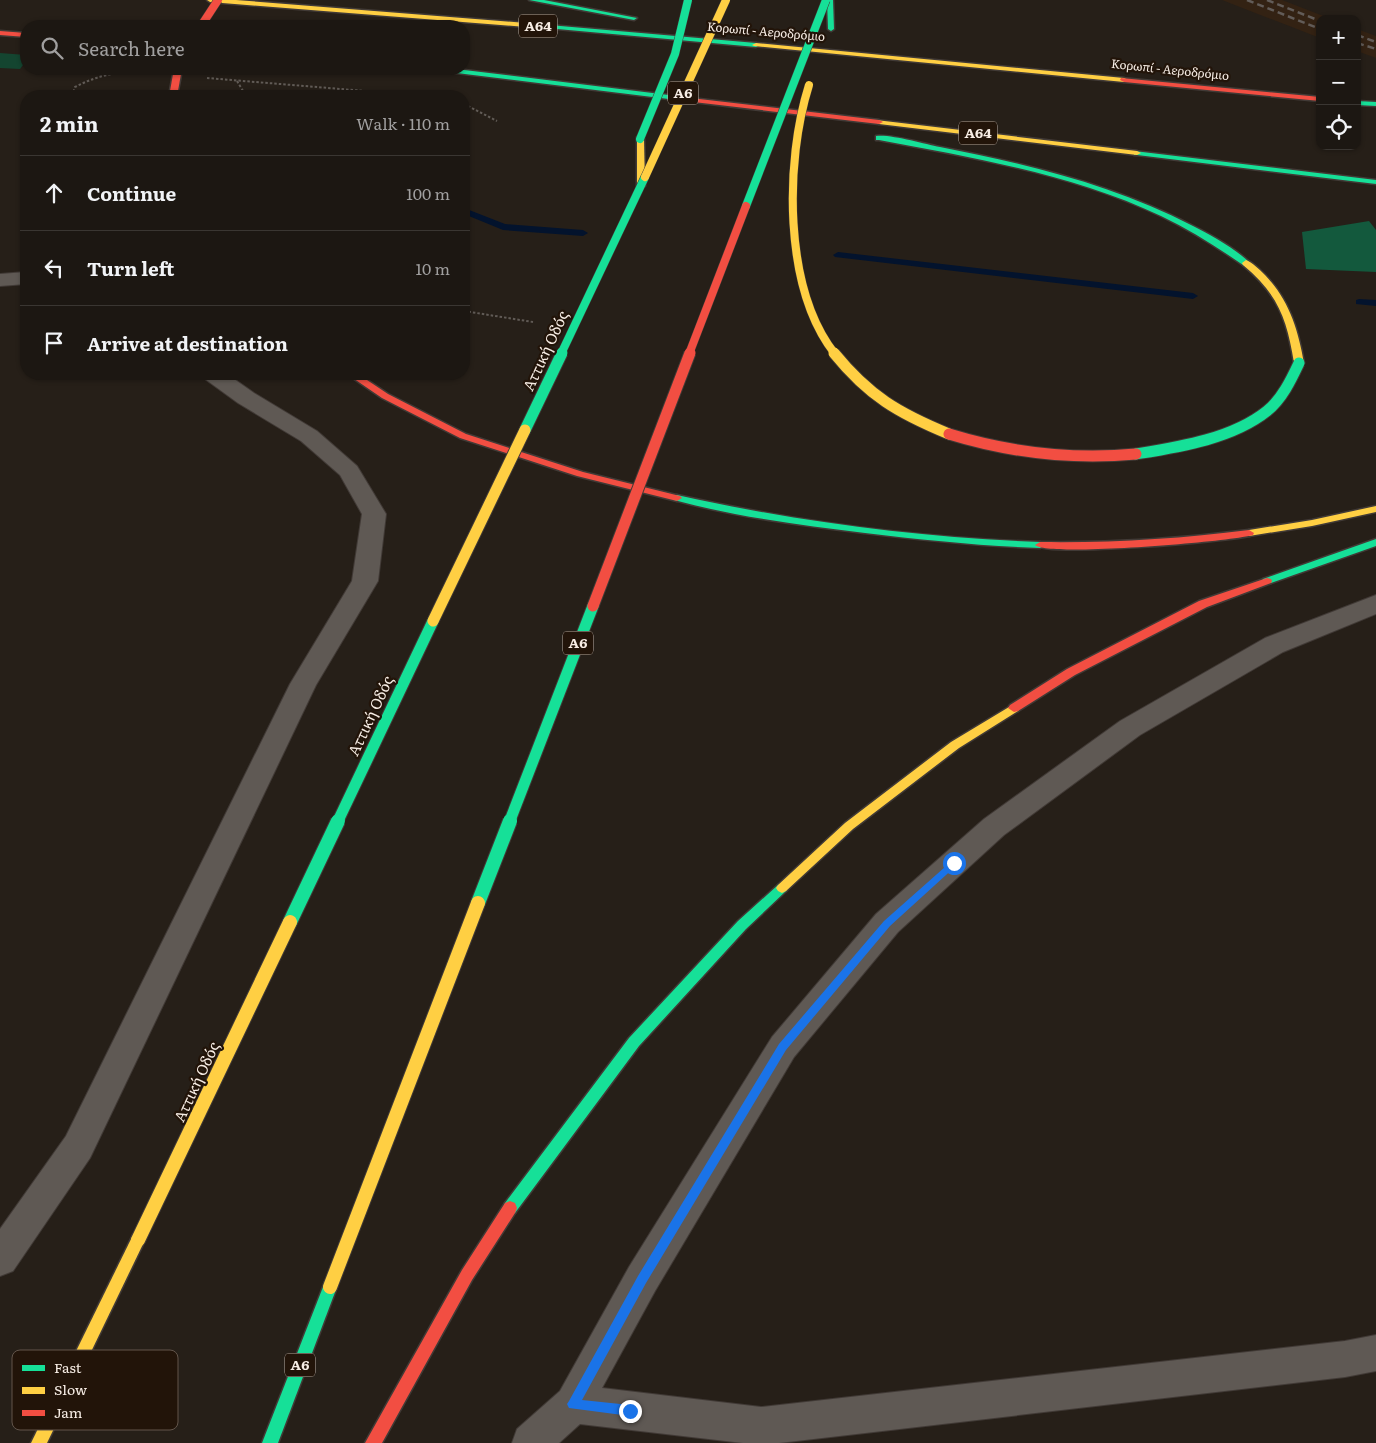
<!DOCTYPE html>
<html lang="en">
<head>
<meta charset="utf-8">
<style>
  :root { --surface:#1c1712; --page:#25201b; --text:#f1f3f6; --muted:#a09f9f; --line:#3a3632 }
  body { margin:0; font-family:Literata,serif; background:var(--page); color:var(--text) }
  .controls { position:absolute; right:15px; top:15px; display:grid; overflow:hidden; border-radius:10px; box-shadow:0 1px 4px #0004 }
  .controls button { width:45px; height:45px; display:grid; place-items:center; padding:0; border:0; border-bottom:1px solid var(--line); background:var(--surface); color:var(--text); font:25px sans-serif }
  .stop { position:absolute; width:15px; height:15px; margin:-11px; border:4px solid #1a73e8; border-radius:50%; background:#fff }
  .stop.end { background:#1a73e8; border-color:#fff; box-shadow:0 1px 5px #0008 }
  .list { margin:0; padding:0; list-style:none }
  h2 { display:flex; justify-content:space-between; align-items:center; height:65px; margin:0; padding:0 20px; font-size:21px }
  h2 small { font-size:16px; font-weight:400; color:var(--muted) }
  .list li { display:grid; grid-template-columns:32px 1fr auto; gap:15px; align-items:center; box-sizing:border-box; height:75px; padding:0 20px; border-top:1px solid var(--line) }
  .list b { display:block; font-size:19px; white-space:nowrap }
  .list em { font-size:16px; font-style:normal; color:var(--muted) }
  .icon { flex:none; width:28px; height:28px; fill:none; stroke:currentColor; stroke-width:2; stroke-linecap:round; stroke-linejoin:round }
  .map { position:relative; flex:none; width:1376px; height:1443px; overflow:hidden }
  .search { position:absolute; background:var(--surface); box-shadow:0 1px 4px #0004; left:20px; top:20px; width:450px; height:55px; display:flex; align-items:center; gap:12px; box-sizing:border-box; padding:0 18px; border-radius:20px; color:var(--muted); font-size:19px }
  .panel { position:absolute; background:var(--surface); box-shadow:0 1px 4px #0004; left:20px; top:90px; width:450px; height:290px; border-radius:20px }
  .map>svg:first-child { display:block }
  .built { fill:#332213 }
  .green { fill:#144530 }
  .forest { fill:#13593d }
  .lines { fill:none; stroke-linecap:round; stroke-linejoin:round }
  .stream { fill:#03132d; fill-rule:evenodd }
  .street-casing { stroke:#413a36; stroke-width:2 }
  .fast-casing { stroke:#413a36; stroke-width:3 }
  .slow-casing { stroke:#413a36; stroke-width:3 }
  .jam-casing { stroke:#413a36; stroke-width:3 }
  .path { stroke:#615b56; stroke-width:2; stroke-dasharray:2.5 2; stroke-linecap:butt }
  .street { fill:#5f5954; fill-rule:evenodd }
  .fast { fill:#16e098; fill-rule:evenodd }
  .slow { fill:#ffcf43; fill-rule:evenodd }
  .jam { fill:#f24e42; fill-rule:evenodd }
  .rail { stroke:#625c58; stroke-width:2.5; stroke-dasharray:7 4; stroke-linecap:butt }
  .fast-bridge-far2-casing { stroke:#413a36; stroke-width:9; stroke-linecap:butt }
  .fast-bridge-far1-casing { stroke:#413a36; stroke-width:13; stroke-linecap:butt }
  .fast-bridge-casing { stroke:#413a36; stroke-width:16; stroke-linecap:butt }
  .slow-bridge-far2-casing { stroke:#413a36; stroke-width:9; stroke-linecap:butt }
  .slow-bridge-far1-casing { stroke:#413a36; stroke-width:13; stroke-linecap:butt }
  .slow-bridge-casing { stroke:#413a36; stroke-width:16; stroke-linecap:butt }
  .jam-bridge-far1-casing { stroke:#413a36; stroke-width:9; stroke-linecap:butt }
  .jam-bridge-casing { stroke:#413a36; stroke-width:13; stroke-linecap:butt }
  .fast-bridge-far2 { stroke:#16e098; stroke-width:8 }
  .fast-bridge-far1 { stroke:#16e098; stroke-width:11 }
  .fast-bridge { stroke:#16e098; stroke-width:14 }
  .slow-bridge-far2 { stroke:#ffcf43; stroke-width:8 }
  .slow-bridge-far1 { stroke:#ffcf43; stroke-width:11 }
  .slow-bridge { stroke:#ffcf43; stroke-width:14 }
  .jam-bridge-far1 { stroke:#f24e42; stroke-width:8 }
  .jam-bridge { stroke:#f24e42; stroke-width:11 }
  .route { fill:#1a73e8 }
  .labels { text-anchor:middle; stroke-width:4.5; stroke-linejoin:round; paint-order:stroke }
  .far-street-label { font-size:12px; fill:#f7ede5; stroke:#221409 }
  .shield { fill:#221409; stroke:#b7aca3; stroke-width:1 }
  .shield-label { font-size:14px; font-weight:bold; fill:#f7ede5 }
  .street-label { font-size:15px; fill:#f7ede5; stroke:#221409 }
  .key { fill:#221409; stroke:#62554b; stroke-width:1 }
  .key-label { font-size:14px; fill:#f7ede5 }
</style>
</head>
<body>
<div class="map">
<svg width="1376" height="1443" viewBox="0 0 1376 1443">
  <rect width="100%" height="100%" fill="#261f18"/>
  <g class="built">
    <path d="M1222,0H1282L1331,19H1320V38Z"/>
    <path d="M1357,29L1376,36V58L1357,51Z"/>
  </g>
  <path class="green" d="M0,53L26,55V61L20,69L0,68Z"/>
  <path class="forest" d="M1369,221L1376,230V272L1306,269L1302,232Z"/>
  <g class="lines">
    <g class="stream">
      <path d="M464,208L505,224L583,230L588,233L583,236L503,230L464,214Z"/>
      <path d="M838,252L1193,293L1198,296L1193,299L835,257L833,255Z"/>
      <path d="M1359,299L1376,300V306L1356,304V300Z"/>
    </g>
    <defs>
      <g id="street">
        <path d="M26,272V284L0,286V274Z"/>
        <path d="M202,374H227L254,393L317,431L357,466L386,514L378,581L316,685L90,1158L13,1271L0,1276V1229L66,1136L290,684L352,581L362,514L340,475L301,441L238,403L205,379Z"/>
        <path d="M1376,595V614L1283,652L1140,735L1004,835L898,932L794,1057L655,1291L602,1388L761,1407L1345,1341L1376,1335V1371L1345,1377L779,1443H743L580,1424L559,1443H512L517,1429L560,1391L629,1267L772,1037L876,914L984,819L1120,721L1265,638Z"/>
      </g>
      <g id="fast">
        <path d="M529,0H544L637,18L634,20Z"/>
        <path d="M827,0H833L834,29L831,31L828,29Z"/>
        <path d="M526,23L756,43L760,45L756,47L524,26L523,25Z"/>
        <path d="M436,69H456L685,97L689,99L685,101L440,71Z"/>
        <path d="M1357,101L1376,102V106L1357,105Z"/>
        <path d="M876,136C891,134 924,144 940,147C1027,164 1114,185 1193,226C1211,235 1236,249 1250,263L1246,266L1243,265C1217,247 1190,230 1161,216C1073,174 974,158 879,140H876Z"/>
        <path d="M1134,151L1376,180V184L1137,155H1134Z"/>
        <path d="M677,495C793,521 921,538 1040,542L1045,545L1040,548C982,546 923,540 865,533C801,525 736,517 674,500L672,498L674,496Z"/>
        <path d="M1376,539V546L1271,583H1263L1262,581L1263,579Z"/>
        <path d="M782,883L786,885L788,888L786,891L746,929L639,1046L515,1213L510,1215L505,1213L503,1208L505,1203L629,1038L738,921L778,885Z"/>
        <path d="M330,1280L335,1282L337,1287L278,1443H262L323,1287L325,1282Z"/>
      </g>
      <g id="slow">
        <path d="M207,0H236L526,23L529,25L526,27L210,2Z"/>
        <path d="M756,43L1124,78L1128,80L1124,82L754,46L752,45Z"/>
        <path d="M876,120L1137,151L1141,153L1137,155L879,124L875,122Z"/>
        <path d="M637,137L644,139L645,186L641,188L637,186Z"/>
        <path d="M1246,260C1253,263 1259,269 1265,275C1289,300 1298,329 1304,363L1302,365H1296L1294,363C1287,319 1278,294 1243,265L1242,263Z"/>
        <path d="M1376,506V512L1312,526L1249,536L1244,533L1249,530L1312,520Z"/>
        <path d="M1014,704L1018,705L1020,708L1018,711L959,748L853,829L786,891L782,893L778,891L776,888L778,885L845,823L951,742Z"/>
        <path d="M138,1233L143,1235L145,1240L47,1443H31L133,1235Z"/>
      </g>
      <g id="jam">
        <path d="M0,31L26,33V37L0,35Z"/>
        <path d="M174,69H182L177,96H169Z"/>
        <path d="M1121,78L1320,97V101L1124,82L1120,80Z"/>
        <path d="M682,97L879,120L883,122L879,124L685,101L681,99Z"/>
        <path d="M347,374H358L388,394L466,434L583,472L680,496L682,498L677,501L577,476L460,438L382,398Z"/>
        <path d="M1249,530L1254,533L1253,535C1228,542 1046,557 1035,545L1040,542C1110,543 1179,539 1249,530Z"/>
        <path d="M1267,578L1271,579L1272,581L1271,583L1207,607L1075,675L1018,711L1014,712L1008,708L1010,705L1067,669L1199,601Z"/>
        <path d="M510,1201L515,1203L517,1208L515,1213L472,1280L382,1443H365L462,1270L505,1203Z"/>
      </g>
    </defs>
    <use href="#street" class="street-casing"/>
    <use href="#fast" class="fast-casing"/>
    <use href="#slow" class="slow-casing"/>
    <use href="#jam" class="jam-casing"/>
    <g class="path">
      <path d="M207,78L426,96"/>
      <path d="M237,81L246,96"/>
      <path d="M72,96L75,87C100,74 120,71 148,73"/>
      <path d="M464,104L497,121"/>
      <path d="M464,311L533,322"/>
    </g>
    <use href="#street" class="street"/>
    <use href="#fast" class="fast"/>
    <use href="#slow" class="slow"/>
    <use href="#jam" class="jam"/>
    <g class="rail">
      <path d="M1247,0L1320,29"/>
      <path d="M1267,0L1320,21"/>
      <path d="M1357,35L1376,42"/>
      <path d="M1357,43L1376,49"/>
    </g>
    <defs>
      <g id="fast-bridge-far2">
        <path d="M640,139L675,54L688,0"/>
        <path d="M746,206L826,0"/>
        <path d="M561,354L645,177"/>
      </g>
      <g id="fast-bridge-far1">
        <path d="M525,430L562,353"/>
        <path d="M1136,454C1179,447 1232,439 1267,411C1282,399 1291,380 1299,363"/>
        <path d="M337,823L433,621"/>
        <path d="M509,823L593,606"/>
      </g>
      <g id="fast-bridge">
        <path d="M478,903L510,821"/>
        <path d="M290,922L338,821"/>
      </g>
      <g id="slow-bridge-far2">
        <path d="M809,85C785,161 783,288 835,354"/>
        <path d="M645,177L726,0"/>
      </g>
      <g id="slow-bridge-far1">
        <path d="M834,353C869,396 898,413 949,434"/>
        <path d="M433,621L525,430"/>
      </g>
      <g id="slow-bridge">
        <path d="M138,1240L290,922"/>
        <path d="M330,1287L478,903"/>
      </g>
      <g id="jam-bridge-far1">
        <path d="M201,26L218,0"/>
        <path d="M689,354L746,206"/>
      </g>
      <g id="jam-bridge">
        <path d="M949,434C1011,453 1071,460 1136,454"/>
        <path d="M593,606L690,353"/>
      </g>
    </defs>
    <use href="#fast-bridge-far2" class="fast-bridge-far2-casing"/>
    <use href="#fast-bridge-far1" class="fast-bridge-far1-casing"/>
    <use href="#fast-bridge" class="fast-bridge-casing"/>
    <use href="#slow-bridge-far2" class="slow-bridge-far2-casing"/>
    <use href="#slow-bridge-far1" class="slow-bridge-far1-casing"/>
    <use href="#slow-bridge" class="slow-bridge-casing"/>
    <use href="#jam-bridge-far1" class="jam-bridge-far1-casing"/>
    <use href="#jam-bridge" class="jam-bridge-casing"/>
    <use href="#fast-bridge-far2" class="fast-bridge-far2"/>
    <use href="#fast-bridge-far1" class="fast-bridge-far1"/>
    <use href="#fast-bridge" class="fast-bridge"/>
    <use href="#slow-bridge-far2" class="slow-bridge-far2"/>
    <use href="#slow-bridge-far1" class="slow-bridge-far1"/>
    <use href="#slow-bridge" class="slow-bridge"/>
    <use href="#jam-bridge-far1" class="jam-bridge-far1"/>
    <use href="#jam-bridge" class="jam-bridge"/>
  </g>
  <path class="route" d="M954,859L958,863L957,865L890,926L786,1050L646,1283L582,1400L630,1405L633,1407L635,1411L633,1415L630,1416L569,1408L567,1404L569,1401L638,1276L779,1044L884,921Z"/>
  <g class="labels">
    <g class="far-street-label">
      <text transform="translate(766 32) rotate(5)" y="4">Κορωπί - Αεροδρόμιο</text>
      <text transform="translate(1170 70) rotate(6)" y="4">Κορωπί - Αεροδρόμιο</text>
    </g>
    <g class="shield">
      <rect x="519" y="14.5" width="38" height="23" rx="4"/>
      <rect x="668" y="81.5" width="30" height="23" rx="4"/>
      <rect x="959" y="121.5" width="38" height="23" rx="4"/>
      <rect x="563" y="631.5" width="30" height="23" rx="4"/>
      <rect x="285" y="1353.5" width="30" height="23" rx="4"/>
    </g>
    <g class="shield-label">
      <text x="538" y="31">Α64</text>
      <text x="683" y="98">Α6</text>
      <text x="978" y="138">Α64</text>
      <text x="578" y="648">Α6</text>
      <text x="300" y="1370">Α6</text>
    </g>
    <g class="street-label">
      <text transform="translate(546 351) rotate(-65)" y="5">Αττική Οδός</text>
      <text transform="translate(371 716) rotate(-65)" y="5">Αττική Οδός</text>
      <text transform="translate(197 1082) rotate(-65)" y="5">Αττική Οδός</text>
    </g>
  </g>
  <rect x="12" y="1350" width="166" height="80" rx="8" class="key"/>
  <rect x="22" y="1365" width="23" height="6" fill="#16e098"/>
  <rect x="22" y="1387" width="23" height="7" fill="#ffcf43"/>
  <rect x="22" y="1410" width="23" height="6" fill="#f24e42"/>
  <g class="key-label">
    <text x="54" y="1373">Fast</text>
    <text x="54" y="1395">Slow</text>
    <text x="54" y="1418">Jam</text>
  </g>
</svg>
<div class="controls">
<button>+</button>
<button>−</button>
<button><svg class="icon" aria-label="locate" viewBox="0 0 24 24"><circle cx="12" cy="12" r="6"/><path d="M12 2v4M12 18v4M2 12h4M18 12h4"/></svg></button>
</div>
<div class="stop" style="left:954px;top:863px"></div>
<div class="stop end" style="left:630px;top:1411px"></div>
<div class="search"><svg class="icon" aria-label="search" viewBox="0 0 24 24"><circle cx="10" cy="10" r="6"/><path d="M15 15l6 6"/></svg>Search here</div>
<section class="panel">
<h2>2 min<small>Walk · 110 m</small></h2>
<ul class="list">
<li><svg class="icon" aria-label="ahead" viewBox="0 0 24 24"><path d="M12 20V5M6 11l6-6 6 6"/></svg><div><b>Continue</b></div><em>100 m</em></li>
<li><svg class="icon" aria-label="left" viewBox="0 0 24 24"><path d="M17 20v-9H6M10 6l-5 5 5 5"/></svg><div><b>Turn left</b></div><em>10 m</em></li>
<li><svg class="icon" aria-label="arrive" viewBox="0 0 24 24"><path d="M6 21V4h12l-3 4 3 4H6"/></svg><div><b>Arrive at destination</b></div></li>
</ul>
</section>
</div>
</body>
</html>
